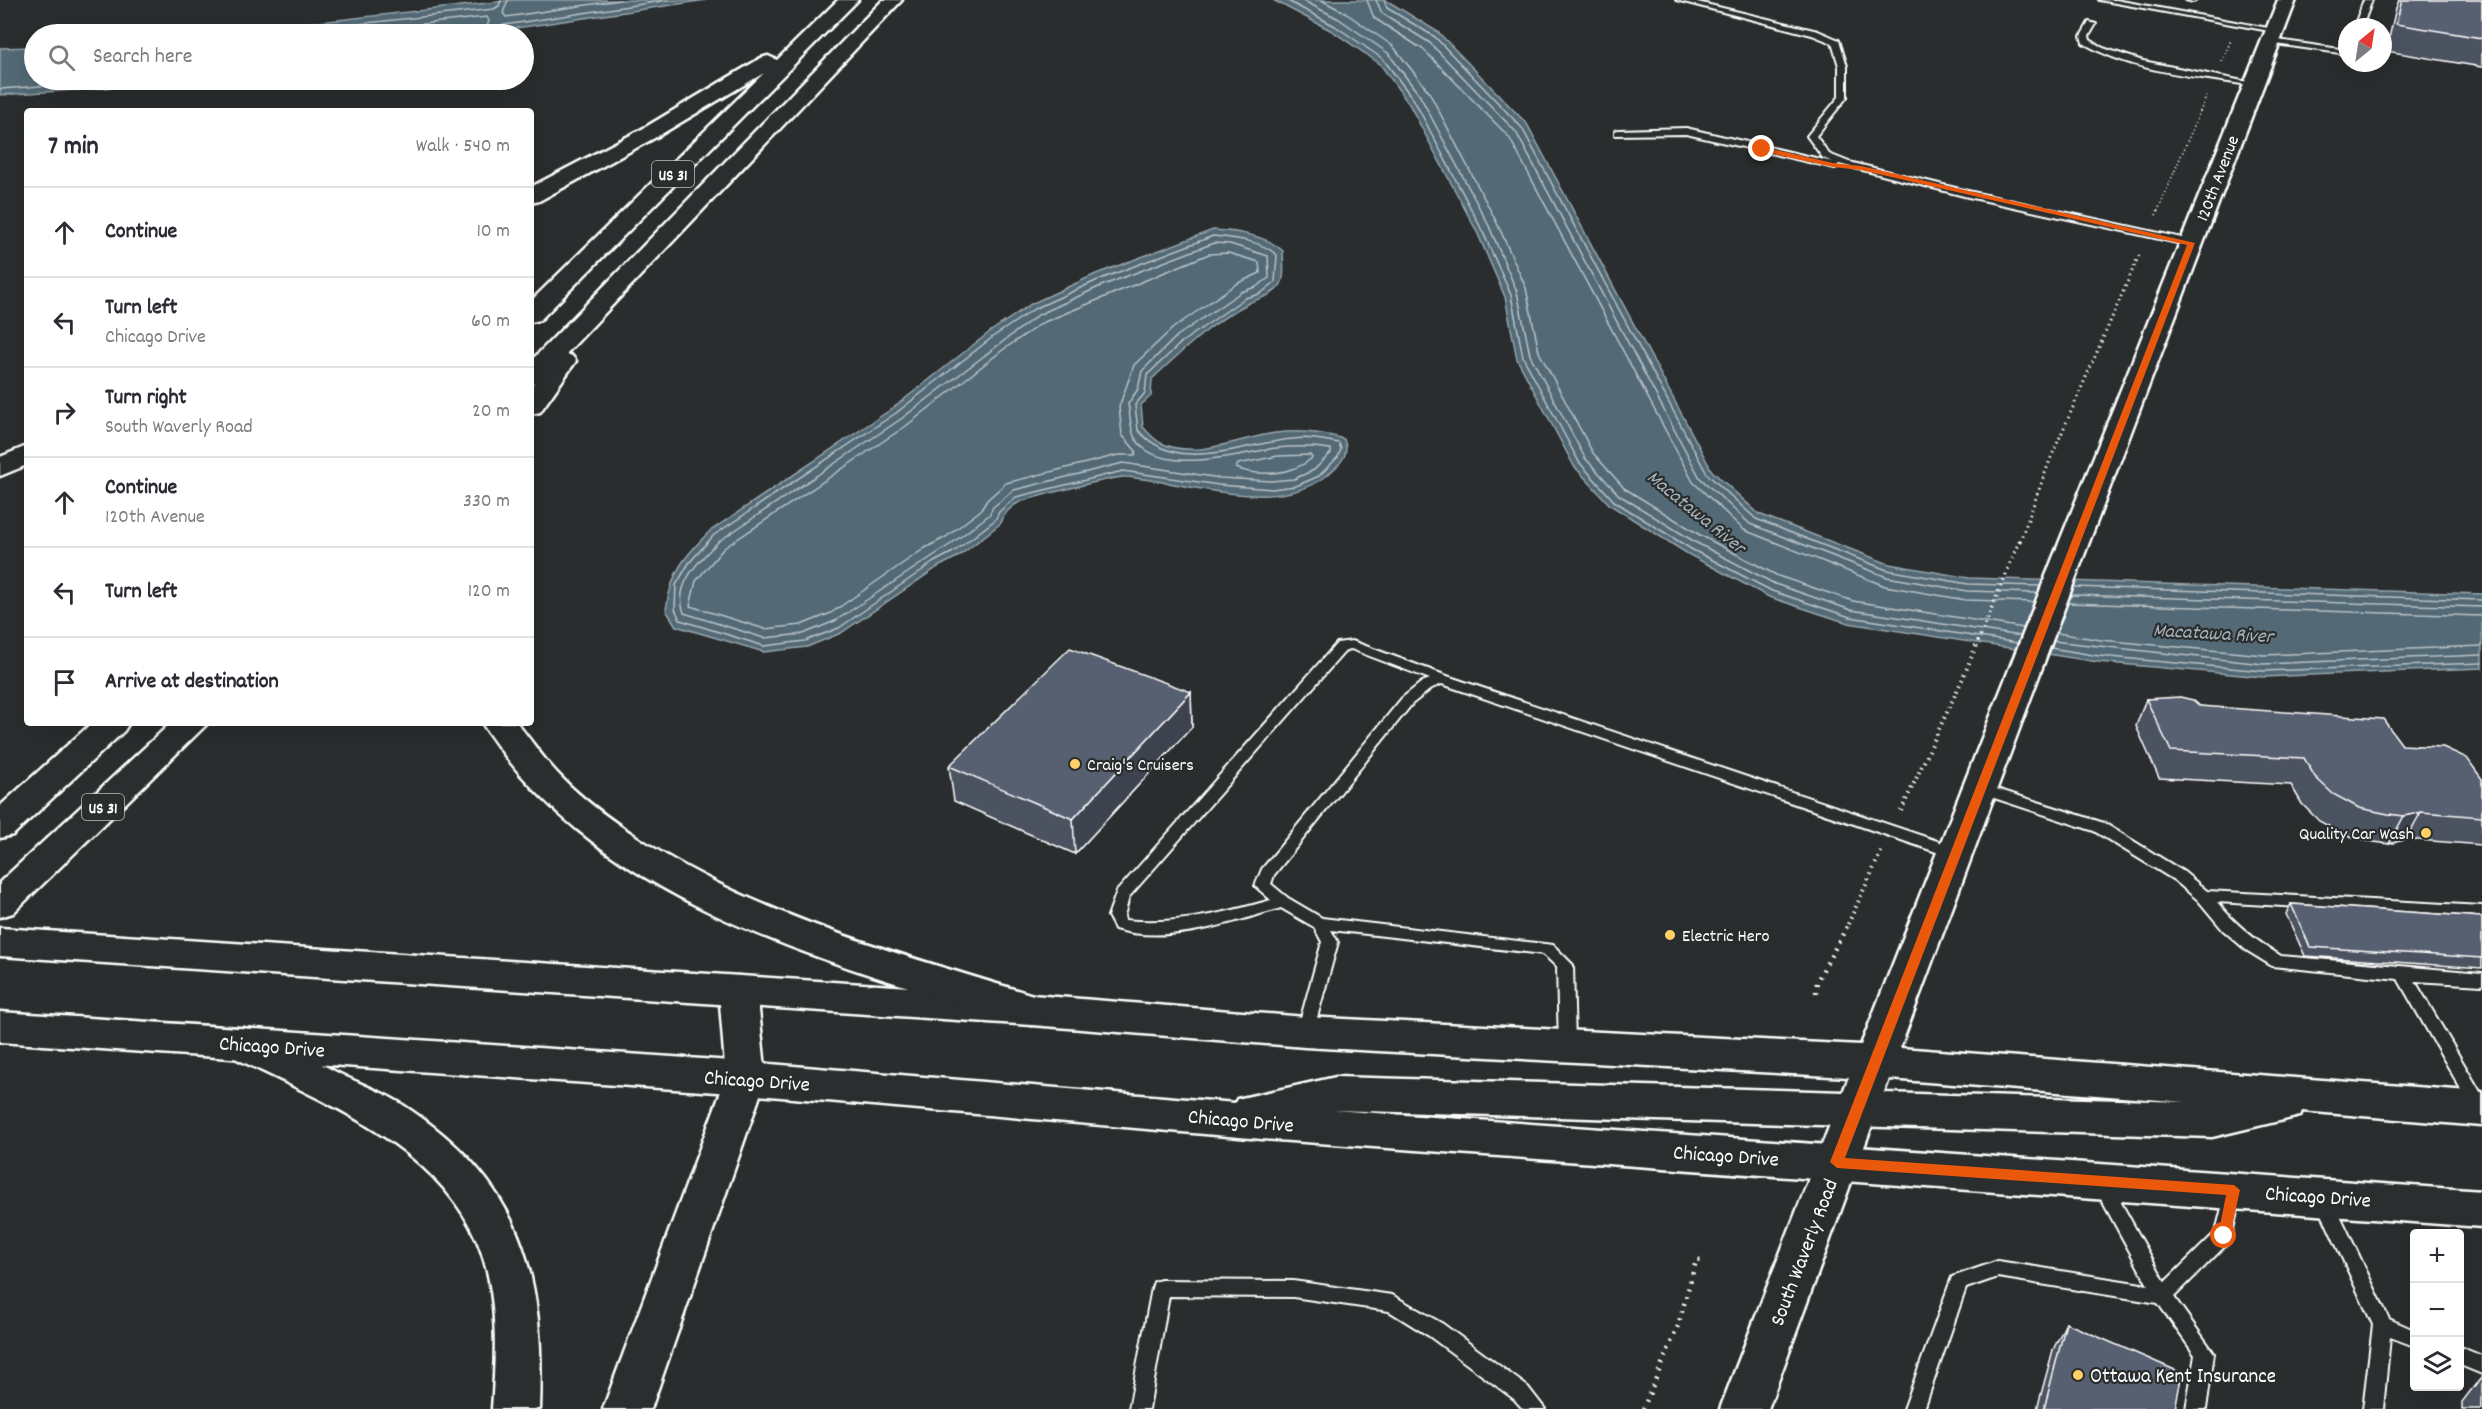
<!DOCTYPE html>
<html lang="en">
<head>
<meta charset="utf-8">
<style>
  :root { --surface:#fff; --page:#f2f2f3; --text:#2b2b33; --muted:#7c7c81; --line:#e1e1e2 }
  body { margin:0; font-family:Dekko,sans-serif; background:var(--page); color:var(--text) }
  .controls { position:absolute; right:18px; bottom:18px; display:grid; overflow:hidden; border-radius:6px; box-shadow:0 6px 24px #0002 }
  .controls button { width:54px; height:54px; display:grid; place-items:center; padding:0; border:0; border-bottom:2px solid var(--line); background:var(--surface); color:var(--text); font:30px sans-serif }
  .compass { position:absolute; left:2338px; top:18px; width:54px; height:54px; border-radius:50%; background:var(--surface); box-shadow:0 6px 24px #0002; rotate:30deg }
  .stop { position:absolute; width:18px; height:18px; margin:-14px; border:4px solid #ea580c; border-radius:50%; background:#fff }
  .stop.end { background:#ea580c; border-color:#fff; box-shadow:0 2px 6px #0008 }
  .list { margin:0; padding:0; list-style:none }
  h2 { display:flex; justify-content:space-between; align-items:center; height:78px; margin:0; padding:0 24px; font-size:26px }
  h2 small { font-size:20px; font-weight:400; color:var(--muted) }
  .list li { display:grid; grid-template-columns:39px 1fr auto; gap:18px; align-items:center; box-sizing:border-box; height:90px; padding:0 24px; border-top:2px solid var(--line) }
  .list b { display:block; font-size:22px; white-space:nowrap }
  .list p { margin:0; font-size:20px; white-space:nowrap; color:var(--muted) }
  .list em { font-size:20px; font-style:normal; color:var(--muted) }
  .icon { flex:none; width:33px; height:33px; fill:none; stroke:currentColor; stroke-width:2; stroke-linecap:round; stroke-linejoin:round }
  .map { position:relative; flex:none; width:2482px; height:1409px; overflow:hidden }
  .search { position:absolute; background:var(--surface); box-shadow:0 6px 24px #0002; left:24px; top:24px; width:510px; height:66px; display:flex; align-items:center; gap:15px; box-sizing:border-box; padding:0 21px; border-radius:33px; color:var(--muted); font-size:22px }
  .panel { position:absolute; background:var(--surface); box-shadow:0 6px 24px #0002; left:24px; top:108px; width:510px; height:618px; border-radius:6px }
  .map>svg:first-child { display:block }
  .water { fill:#526a76; stroke:#97a6ad; stroke-width:1.5 }
  .lines { fill:none; stroke-linecap:round; stroke-linejoin:round }
  .shore { stroke:#bac3c8; stroke-width:1.5 }
  .service-casing { stroke:#fff; stroke-width:4 }
  .secondary-casing { stroke:#fff; stroke-width:5 }
  .primary-casing { stroke:#fff; stroke-width:5 }
  .motorway-casing { stroke:#fff; stroke-width:5 }
  .path-far3 { stroke:#fff; stroke-width:2; stroke-dasharray:1 3; stroke-linecap:butt }
  .path-far2 { stroke:#fff; stroke-width:3; stroke-dasharray:1.5 4; stroke-linecap:butt }
  .path-far1 { stroke:#fff; stroke-width:4; stroke-dasharray:1.5 4.5; stroke-linecap:butt }
  .path { stroke:#fff; stroke-width:4.5; stroke-dasharray:2 6; stroke-linecap:butt }
  .service { fill:#2a2d2e; fill-rule:evenodd }
  .secondary { fill:#2a2d2e; fill-rule:evenodd }
  .primary { fill:#2a2d2e; fill-rule:evenodd }
  .motorway { fill:#2a2d2e; fill-rule:evenodd }
  .wall { fill:#4b5361; stroke:#fff; stroke-width:1.5 }
  .shaded-wall { fill:#3d434f; stroke:#fff; stroke-width:1.5 }
  .building { fill:#576071; stroke:#fff; stroke-width:1.5 }
  .route { fill:#ea580c }
  .poi-dot { fill:#ffd166; stroke:#2a2d2e; stroke-width:2 }
  .labels { text-anchor:middle; stroke-width:4.5; stroke-linejoin:round; paint-order:stroke }
  .shield { fill:#2a2d2e; stroke:#bfc0c0; stroke-width:1.5 }
  .shield-label { font-size:16px; font-weight:bold; fill:#fff }
  .street-label { font-size:18px; fill:#fff; stroke:#2a2d2e }
  .poi-label { font-size:18px; fill:#fff; stroke:#2a2d2e; text-anchor:start }
  .water-label { font-size:20px; font-style:italic; fill:#a8b4ba; stroke:#2a2d2e }
  .near-street-label { font-size:21px; fill:#fff; stroke:#2a2d2e }
  .near-poi-label { font-size:21px; fill:#fff; stroke:#2a2d2e; text-anchor:start }
</style>
</head>
<body>
<div class="map">
<svg width="2482" height="1409" viewBox="0 0 2482 1409">
  <rect width="100%" height="100%" fill="#2a2d2e"/>
  <filter id="ink" filterUnits="userSpaceOnUse"><feTurbulence type="fractalNoise" baseFrequency=".0167" numOctaves="2"/><feDisplacementMap in="SourceGraphic" scale="12" xChannelSelector="R" yChannelSelector="G"/><feConvolveMatrix kernelMatrix="1 2 1 2 8 2 1 2 1" color-interpolation-filters="sRGB"/></filter>
  <g filter="url(#ink)">
    <g class="water">
      <path d="M514,0H706L476,34H165L190,30L320,22Z"/>
      <path d="M1273,0H1386L1438,32L1527,124L1712,471L1759,514L1889,564L1969,578L2482,594V668L2263,677L2098,662L1848,623L1769,597L1688,554L1610,505L1574,466L1517,359L1505,297L1477,232L1409,104L1380,64L1332,31Z"/>
      <path d="M34,47V80H165L105,88L0,95V48Z"/>
      <path d="M1213,230C1235,231 1266,235 1283,251C1283,261 1286,279 1279,287C1271,297 1257,298 1247,304C1211,323 1181,352 1152,379L1151,396L1141,405L1143,427C1148,432 1154,440 1161,443C1196,460 1239,438 1275,433C1299,430 1321,432 1344,439C1349,453 1344,460 1333,470C1283,520 1188,481 1125,477C1116,476 1028,498 1018,503C1011,506 1003,515 1001,523L959,556L938,567L841,633L807,647L764,652L676,626L666,610C671,572 684,557 710,531L893,408L991,331L1031,304L1096,274Z"/>
    </g>
    <g class="lines">
      <g class="shore">
        <path d="M508,0L503,13L506,17L620,0"/>
        <path d="M1286,0L1335,26L1383,59L1414,100L1482,230L1511,295L1523,357L1579,462L1614,501L1691,549L1772,591L1850,617L2018,643"/>
        <path d="M1302,0L1339,19L1388,53L1420,96L1489,226L1517,292L1530,355L1585,458L1619,495L1695,542L1775,584L1851,610L2021,636"/>
        <path d="M1321,0L1344,12L1393,46L1429,92L1497,223L1526,288L1539,352L1593,453L1624,488L1700,535L1778,576L1853,601L2024,628"/>
        <path d="M1367,0L1374,18L1424,50L1509,137L1693,482L1744,530L1885,586L1966,600L2034,602"/>
        <path d="M1376,0L1382,13L1430,43L1516,132L1700,478L1750,524L1887,577L1967,591L2037,593"/>
        <path d="M1384,0L1387,8L1435,37L1522,128L1707,474L1756,519L1887,570L1968,584L2040,586"/>
        <path d="M210,34L321,28L494,9L499,6L501,0"/>
        <path d="M329,34L487,17L489,21L484,34"/>
        <path d="M412,34L472,28L475,34"/>
        <path d="M491,34L497,26L668,0"/>
        <path d="M0,89L124,80"/>
        <path d="M1213,236C1234,238 1260,240 1277,255L1275,282L1260,294L1245,298L1182,342L1147,375L1145,393L1135,405L1138,430C1178,476 1242,443 1293,439C1309,437 1323,440 1339,443L1341,449L1338,457L1319,476L1296,486L1272,489L1219,485L1123,471L1016,497L999,512L995,520L955,551L934,562L839,628L805,641L764,646L680,620L675,609L676,585L689,563L714,535L896,413L994,336L1034,309L1098,280Z"/>
        <path d="M1214,243L1230,244L1268,256L1269,278L1256,287L1241,292L1177,336L1142,371L1138,389L1128,404C1130,413 1130,427 1134,436C1155,479 1240,453 1276,448C1295,446 1312,446 1331,449V453L1314,470L1294,479L1271,481L1220,478L1123,463L1014,490L993,507L989,515L951,544L835,621L803,634L764,638L684,613C673,584 700,560 719,541L901,419L1038,315L1101,286Z"/>
        <path d="M1228,253L1259,262L1260,273L1236,284L1173,328L1134,365L1119,407L1122,435L1136,451L1135,455H1118L1006,483L987,500L981,510L946,537L925,548L831,613L801,625L765,629L690,606L696,581L724,548L906,426L1004,349L1042,323L1209,254Z"/>
        <path d="M1310,455L1312,458C1293,475 1259,477 1236,468L1238,464L1278,456Z"/>
        <path d="M2074,587L2482,600"/>
        <path d="M2071,595L2482,607"/>
        <path d="M2068,603L2482,616"/>
        <path d="M2057,633L2101,640L2264,655L2482,646"/>
        <path d="M2053,641L2263,664L2482,655"/>
        <path d="M2051,648L2099,656L2263,671L2482,663"/>
      </g>
      <defs>
        <g id="service">
          <path d="M1676,0H1689L1818,31L1839,40L1847,66V97L1816,136L1829,154L1849,162L1968,191L2191,240L2196,243L2191,246L1968,197L1839,164L1835,168L1686,134L1615,135V131L1618,130L1686,128L1833,162L1823,158L1807,136L1839,97V66L1832,43L1812,35Z"/>
          <path d="M2099,0H2116L2279,30L2275,32Z"/>
          <path d="M2186,0H2197L2193,2Z"/>
          <path d="M2364,0H2372L2362,27H2354Z"/>
          <path d="M2089,22L2096,24L2089,36L2090,40L2103,48L2143,61L2258,84L2254,86C2197,76 2134,73 2083,43L2081,36Z"/>
          <path d="M2271,39L2340,49L2347,47V51L2340,53L2268,43V39Z"/>
          <path d="M1352,641L1447,676L1961,849L1963,853L1961,857H1951L1442,684L1432,688L1412,704L1274,875L1271,884L1288,898L1322,918L1553,945L1573,965L1575,1047L1573,1052L1567,1053L1561,1052L1559,1047L1557,967L1543,954L1331,930L1338,942L1313,1032L1311,1036L1305,1038L1299,1036L1297,1032L1322,942L1314,927L1281,908C1231,923 1166,945 1115,929L1108,916L1117,891L1337,643ZM1351,649L1430,679L1422,682L1402,698L1262,869L1255,886L1271,900C1222,914 1176,925 1125,920L1124,916L1129,897L1346,650Z"/>
          <path d="M1981,784L2104,823L2184,872L2207,891L2482,906V918L2217,902C2236,925 2256,941 2281,956L2482,973V985L2415,981L2482,1095V1113L2474,1112L2398,979L2272,966L2246,950L2223,930L2198,900L2174,880L2094,831L1976,792L1974,789Z"/>
          <path d="M2103,1179L2109,1181L2165,1282L2216,1232L2227,1187L2233,1185L2239,1187L2242,1192L2230,1241L2174,1297L2214,1353L2206,1409H2186L2195,1355L2158,1303L1998,1277L1966,1288L1924,1409H1904L1952,1277L1998,1261L2148,1285L2094,1186L2097,1181Z"/>
          <path d="M2325,1194L2331,1196L2389,1319L2414,1330V1346L2390,1337L2383,1409H2363L2373,1325L2316,1201L2319,1196Z"/>
          <path d="M1161,1280L1293,1281L1392,1295L1443,1324L1528,1387L1545,1409H1523L1514,1399L1429,1336L1389,1311L1293,1297L1169,1296L1149,1409H1129L1152,1288L1154,1282Z"/>
          <path d="M2460,1347L2482,1356V1374L2460,1365Z"/>
        </g>
        <path id="secondary" d="M1857,1092L1872,1097L1878,1109L1768,1409H1720L1836,1109L1842,1097Z"/>
        <path id="primary" d="M2278,0H2296L2083,558L1900,1048L2482,1092V1126L2302,1111L2300,1116L2212,1137L1333,1110L2482,1191V1227L1262,1139L746,1094L0,1042V1012L746,1062L1235,1103L1237,1099L1336,1077L1843,1092L1849,1077L1305,1047L1032,1025L0,956V928L1032,995L1305,1017L1861,1045L2053,558ZM1889,1079L2186,1102L1884,1093Z"/>
        <g id="motorway">
          <path d="M838,0H858L540,320L531,322V301L764,73L658,136L539,201L531,203V187L644,128L761,58L768,56L777,60Z"/>
          <path d="M883,0H902L566,354L572,356L576,361L540,412L531,414V387L534,383L531,384V361Z"/>
          <path d="M27,446V465L0,476V457Z"/>
          <path d="M92,723H129L124,731L13,835L0,838V806Z"/>
          <path d="M171,723H208L13,913L0,917V882Z"/>
          <path d="M482,723H517C530,739 542,757 557,773C582,800 615,823 646,843C768,921 909,956 1046,999L1052,1010L1046,1021L1032,1025C835,964 600,908 482,723Z"/>
          <path d="M738,976L752,981L757,991L766,1078L651,1409H603L726,1078L719,991L724,981Z"/>
          <path d="M243,1028C279,1040 312,1060 346,1077C365,1086 385,1093 403,1105C522,1182 545,1274 540,1409H492C496,1354 499,1295 478,1243C438,1144 317,1099 229,1055L223,1044L229,1033Z"/>
        </g>
      </defs>
      <use href="#service" class="service-casing"/>
      <use href="#secondary" class="secondary-casing"/>
      <use href="#primary" class="primary-casing"/>
      <use href="#motorway" class="motorway-casing"/>
      <g class="path-far3">
        <path d="M2222,61L2231,40"/>
        <path d="M2156,215L2207,95"/>
      </g>
      <path class="path-far2" d="M2020,541L2050,460L2140,253"/>
      <g class="path-far1">
        <path d="M1901,811L1962,680L2020,540"/>
        <path d="M1848,924L1882,850"/>
      </g>
      <g class="path">
        <path d="M1816,993L1817,981L1849,923"/>
        <path d="M1643,1409L1678,1326L1696,1261L1705,1260"/>
      </g>
      <use href="#service" class="service"/>
      <use href="#secondary" class="secondary"/>
      <use href="#primary" class="primary"/>
      <use href="#motorway" class="motorway"/>
    </g>
    <g class="wall">
      <path d="M2399,0H2482V67L2386,51L2396,8Z"/>
      <path d="M1191,692L1192,727L1075,854L954,801L949,766Z"/>
      <path d="M2146,699L2200,706L2402,745L2482,779V845L2406,839L2389,844L2374,842L2345,835L2319,821L2302,804L2291,785L2159,778L2136,726Z"/>
      <path d="M2291,904L2482,917V968L2305,956L2286,914Z"/>
      <path d="M2066,1323L2175,1409H2037L2053,1350Z"/>
      <path d="M2482,1376V1409H2462V1402Z"/>
    </g>
    <g class="shaded-wall">
      <path d="M1191,692L1192,727L1075,854L1073,819Z"/>
      <path d="M2421,812L2406,839L2389,844L2404,816Z"/>
    </g>
    <g class="building">
      <path d="M2402,0H2482V38L2396,24Z"/>
      <path d="M1070,648L1191,692L1073,819L949,766Z"/>
      <path d="M2180,697L2193,700L2200,706L2383,719L2402,745L2443,747L2467,758L2482,779V817L2421,812L2404,816L2388,814L2359,808L2333,794L2315,777L2304,758L2171,751L2146,699Z"/>
      <path d="M2291,904L2482,917V958L2310,947Z"/>
      <path d="M2066,1323L2182,1373L2175,1409H2044Z"/>
    </g>
  </g>
  <path class="route" d="M1762,147L1833,163L1861,166L2195,243L1845,1158L2234,1185L2240,1190L2229,1240L2224,1242L2218,1236L2226,1195L1837,1168L1830,1162L2187,245L1861,170L1833,167L1760,151Z"/>
  <g class="poi-dot">
    <circle cx="1075" cy="764" r="6"/>
    <circle cx="2426" cy="833" r="6"/>
    <circle cx="1670" cy="935" r="6"/>
    <circle cx="2078" cy="1375" r="6"/>
  </g>
  <g class="labels">
    <g class="shield">
      <rect x="652" y="161" width="42" height="26" rx="4.5"/>
      <rect x="82" y="794" width="42" height="26" rx="4.5"/>
    </g>
    <g class="shield-label">
      <text x="673" y="180">US 31</text>
      <text x="103" y="813">US 31</text>
    </g>
    <g class="street-label">
      <text transform="translate(2217 178) rotate(-69)" y="6">120th Avenue</text>
    </g>
    <g class="poi-label">
      <text x="1087" y="770">Craig's Cruisers</text>
      <text x="2414" y="839" text-anchor="end">Quality Car Wash</text>
      <text x="1682" y="941">Electric Hero</text>
    </g>
    <g class="water-label">
      <text transform="translate(1697 511) rotate(39)" y="7">Macatawa River</text>
      <text transform="translate(2213 632) rotate(3)" y="7">Macatawa River</text>
    </g>
    <g class="near-street-label">
      <text transform="translate(272 1046) rotate(4)" y="7">Chicago Drive</text>
      <text transform="translate(757 1080) rotate(4)" y="7">Chicago Drive</text>
      <text transform="translate(1241 1120) rotate(5)" y="7">Chicago Drive</text>
      <text transform="translate(1726 1155) rotate(4)" y="7">Chicago Drive</text>
      <text transform="translate(2318 1196) rotate(4)" y="7">Chicago Drive</text>
      <text transform="translate(1803 1252) rotate(-69)" y="7">South Waverly Road</text>
    </g>
    <g class="near-poi-label">
      <text x="2090" y="1382">Ottawa Kent Insurance</text>
    </g>
  </g>
</svg>
<div class="controls">
<button>+</button>
<button>−</button>
<button><svg class="icon" aria-label="layers" viewBox="0 0 24 24"><path d="M12 4l9 5-9 5-9-5zM3 14l9 5 9-5"/></svg></button>
</div>
<svg class="compass" viewBox="-18 -18 36 36"><path d="M0-13l5 13h-10z" fill="#e53935"/><path d="M0 13l5-13h-10z" fill="#7c7c81"/></svg>
<div class="stop" style="left:2224px;top:1236px"></div>
<div class="stop end" style="left:1762px;top:149px"></div>
<div class="search"><svg class="icon" aria-label="search" viewBox="0 0 24 24"><circle cx="10" cy="10" r="6"/><path d="M15 15l6 6"/></svg>Search here</div>
<section class="panel">
<h2>7 min<small>Walk · 540 m</small></h2>
<ul class="list">
<li><svg class="icon" aria-label="ahead" viewBox="0 0 24 24"><path d="M12 20V5M6 11l6-6 6 6"/></svg><div><b>Continue</b></div><em>10 m</em></li>
<li><svg class="icon" aria-label="left" viewBox="0 0 24 24"><path d="M17 20v-9H6M10 6l-5 5 5 5"/></svg><div><b>Turn left</b><p>Chicago Drive</p></div><em>60 m</em></li>
<li><svg class="icon" aria-label="right" viewBox="0 0 24 24"><path d="M7 20v-9h11M14 6l5 5-5 5"/></svg><div><b>Turn right</b><p>South Waverly Road</p></div><em>20 m</em></li>
<li><svg class="icon" aria-label="ahead" viewBox="0 0 24 24"><path d="M12 20V5M6 11l6-6 6 6"/></svg><div><b>Continue</b><p>120th Avenue</p></div><em>330 m</em></li>
<li><svg class="icon" aria-label="left" viewBox="0 0 24 24"><path d="M17 20v-9H6M10 6l-5 5 5 5"/></svg><div><b>Turn left</b></div><em>120 m</em></li>
<li><svg class="icon" aria-label="arrive" viewBox="0 0 24 24"><path d="M6 21V4h12l-3 4 3 4H6"/></svg><div><b>Arrive at destination</b></div></li>
</ul>
</section>
</div>
</body>
</html>
